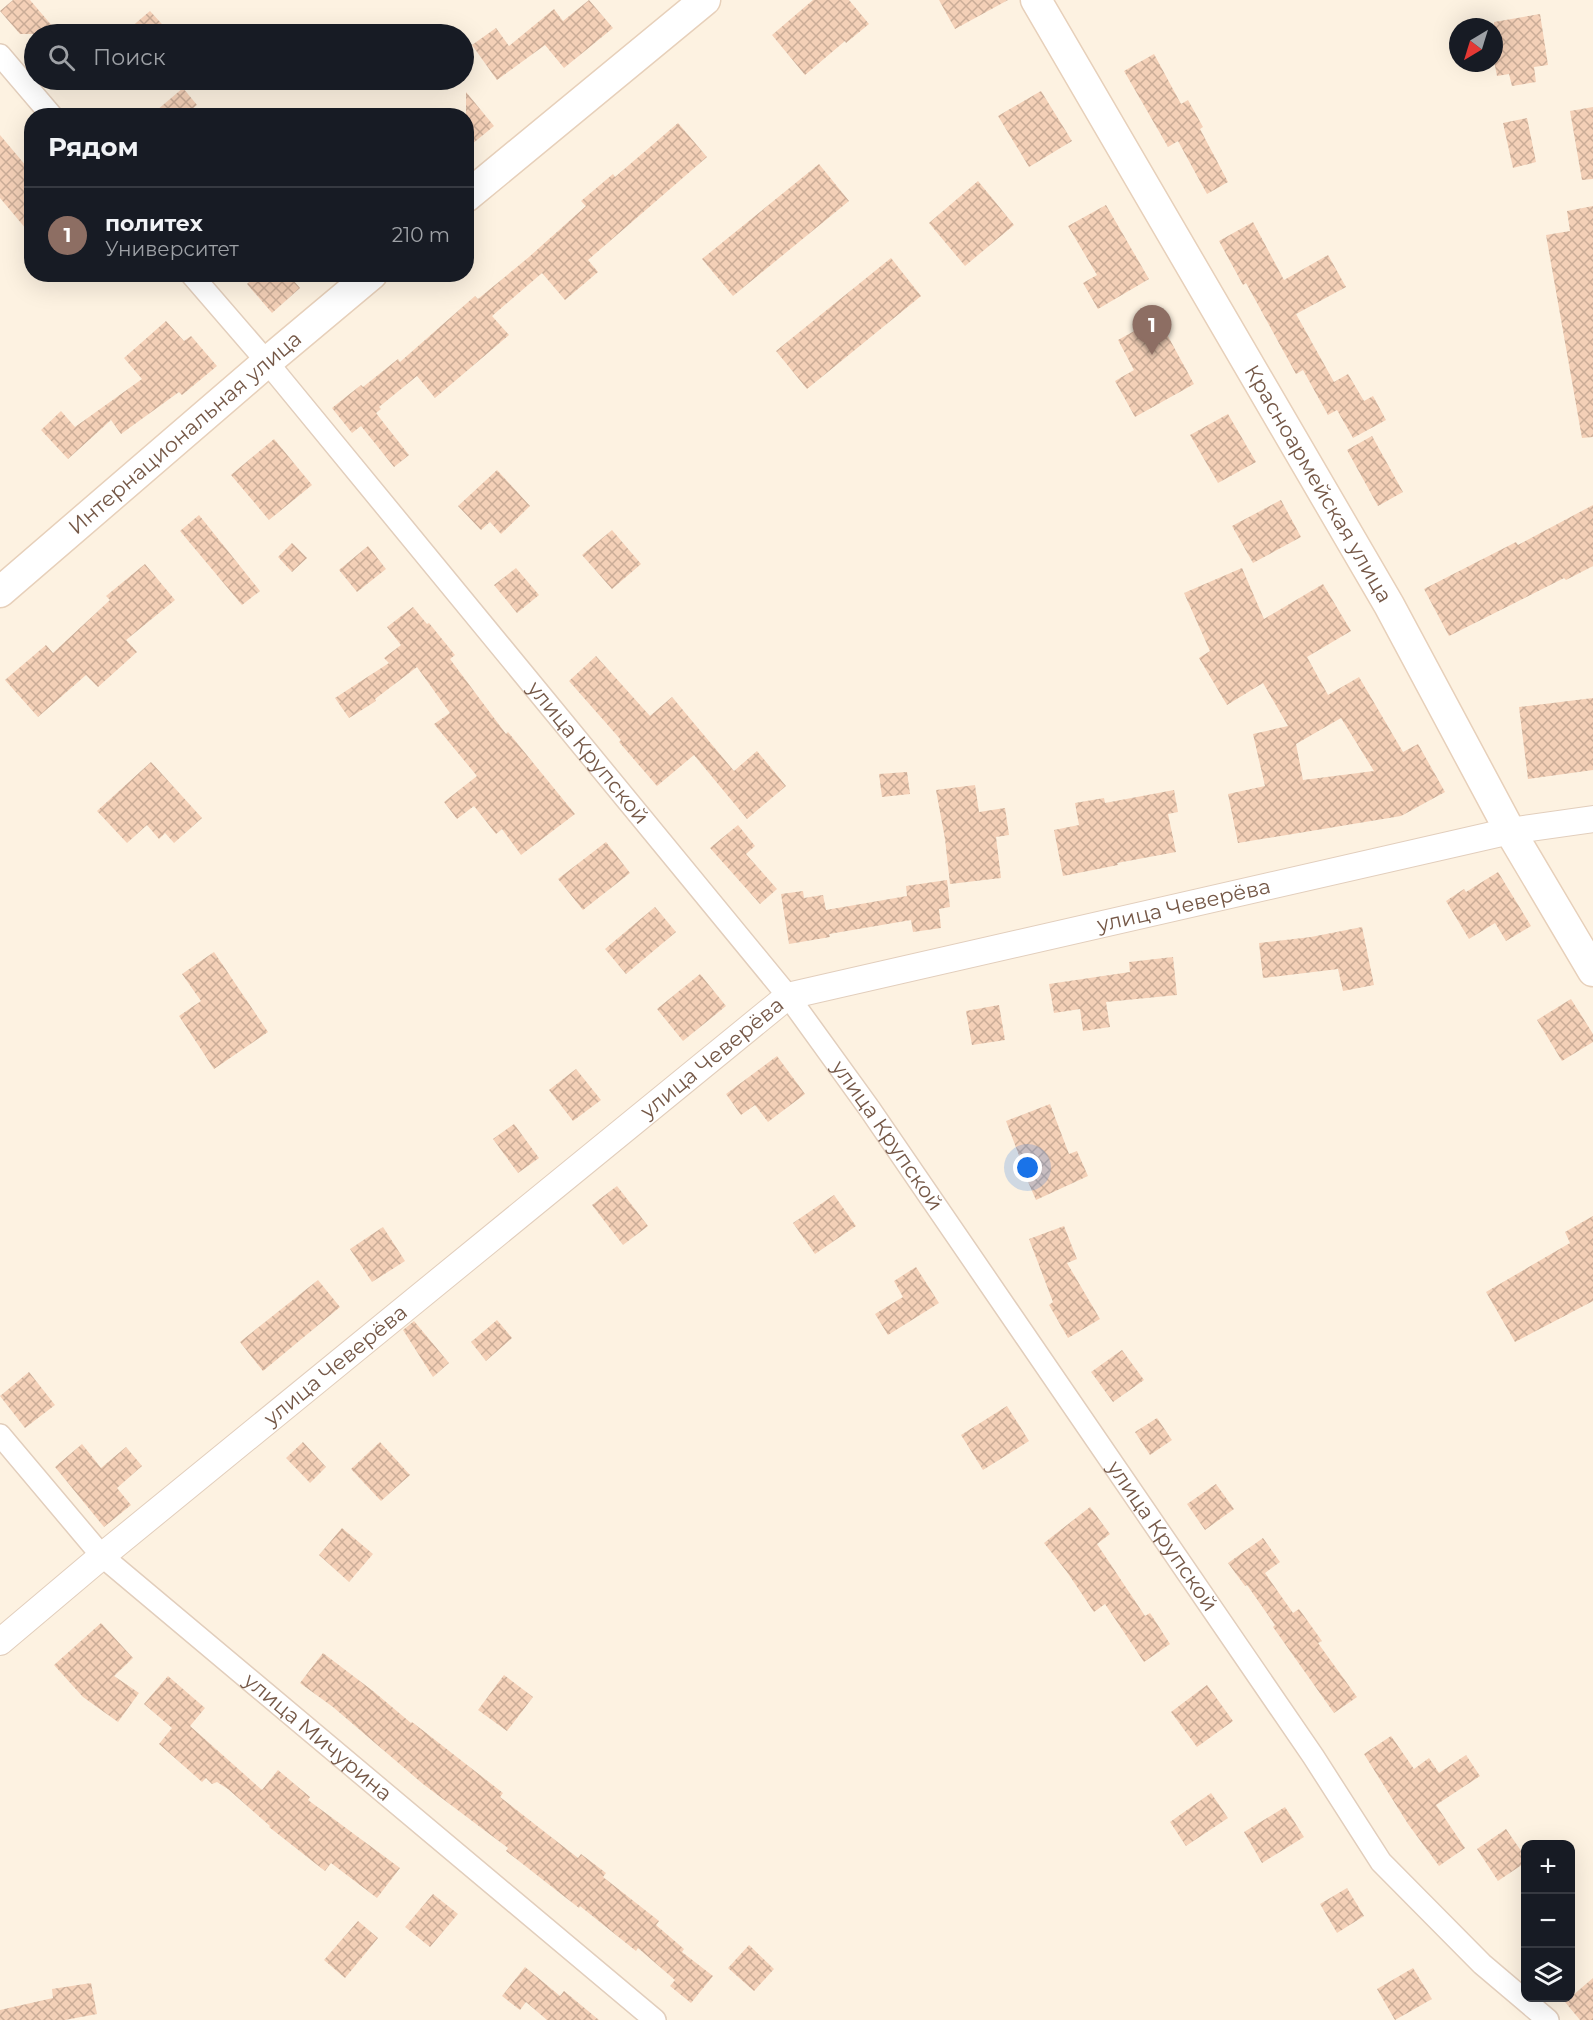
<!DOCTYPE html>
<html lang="ru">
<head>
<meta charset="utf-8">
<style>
  :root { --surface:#171b24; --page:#242831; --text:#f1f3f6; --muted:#9ea1a6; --line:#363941; --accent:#ed6840 }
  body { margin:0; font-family:Montserrat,sans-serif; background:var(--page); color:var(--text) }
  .controls { position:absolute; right:18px; bottom:18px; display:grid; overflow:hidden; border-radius:12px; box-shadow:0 6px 24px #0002 }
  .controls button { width:54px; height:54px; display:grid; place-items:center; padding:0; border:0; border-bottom:2px solid var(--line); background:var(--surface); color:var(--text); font:30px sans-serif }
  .compass { position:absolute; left:1449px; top:18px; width:54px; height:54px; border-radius:50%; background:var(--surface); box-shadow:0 6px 24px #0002; rotate:218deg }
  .you { position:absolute; left:1028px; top:1168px; width:21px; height:21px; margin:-15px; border:4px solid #fff; border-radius:50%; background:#1a73e8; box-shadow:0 0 0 9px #1a73e833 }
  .badge { display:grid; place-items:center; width:39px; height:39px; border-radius:50%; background:var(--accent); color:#fff; font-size:20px; font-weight:700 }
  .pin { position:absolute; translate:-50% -50px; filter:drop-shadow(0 2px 3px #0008) }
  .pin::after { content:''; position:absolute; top:32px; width:21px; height:18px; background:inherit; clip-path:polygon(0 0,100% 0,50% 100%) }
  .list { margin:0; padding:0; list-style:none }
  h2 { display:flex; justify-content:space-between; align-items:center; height:78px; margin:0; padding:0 24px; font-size:26px }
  h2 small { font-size:20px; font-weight:400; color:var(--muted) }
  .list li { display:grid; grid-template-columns:39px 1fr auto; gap:18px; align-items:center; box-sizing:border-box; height:96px; padding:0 24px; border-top:2px solid var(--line) }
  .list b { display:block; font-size:22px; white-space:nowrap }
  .list p { margin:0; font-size:20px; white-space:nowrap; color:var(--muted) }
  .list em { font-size:20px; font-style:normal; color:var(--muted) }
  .icon { flex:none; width:33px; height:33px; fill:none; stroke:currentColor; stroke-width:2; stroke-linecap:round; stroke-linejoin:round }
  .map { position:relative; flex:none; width:1593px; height:2020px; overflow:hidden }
  .search { position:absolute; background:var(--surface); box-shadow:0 6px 24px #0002; left:24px; top:24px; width:450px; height:66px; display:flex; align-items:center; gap:15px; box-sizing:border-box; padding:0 21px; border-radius:33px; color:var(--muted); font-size:22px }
  .panel { position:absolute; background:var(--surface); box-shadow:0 6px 24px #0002; left:24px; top:108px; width:450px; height:174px; border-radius:24px }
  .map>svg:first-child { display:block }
  .building { fill:url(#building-cross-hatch); fill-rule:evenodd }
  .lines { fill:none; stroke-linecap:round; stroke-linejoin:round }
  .minor-casing { stroke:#e2cebc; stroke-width:24 }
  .tertiary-casing { stroke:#e2cebc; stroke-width:28 }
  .secondary-casing { stroke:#e7d0ba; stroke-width:33 }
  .minor { stroke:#fff; stroke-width:21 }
  .tertiary { stroke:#fff; stroke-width:26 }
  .secondary { stroke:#fff; stroke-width:30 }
  .labels { text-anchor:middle; stroke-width:6; stroke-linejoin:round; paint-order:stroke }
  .street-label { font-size:21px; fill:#755847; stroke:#fff6e8 }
</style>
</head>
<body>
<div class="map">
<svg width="1593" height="2020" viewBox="0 0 1593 2020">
  <defs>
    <pattern id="building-cross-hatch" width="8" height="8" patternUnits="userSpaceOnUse" patternTransform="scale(1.5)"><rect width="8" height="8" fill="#f4d0b7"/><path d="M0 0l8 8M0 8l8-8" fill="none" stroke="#caac97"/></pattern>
  </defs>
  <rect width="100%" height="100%" fill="#fdf2e1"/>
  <g class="building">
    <path d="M13,0H30L59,34H20L0,11Z"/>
    <path d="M589,0L613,28L564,68L545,45L497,80L472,45L496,28L509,46L554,9L563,21Z"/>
    <path d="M813,0H849L869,24L846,43L845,41L805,75L772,35Z"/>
    <path d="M939,0H1008L955,29Z"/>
    <path d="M150,11L171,34H123Z"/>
    <path d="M1540,14L1548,65L1534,67L1536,82L1512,86L1509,74L1497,76L1494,61V22Z"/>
    <path d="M1154,54L1181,104L1188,100L1203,127L1200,129L1228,182L1207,194L1178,141L1168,147L1124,71Z"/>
    <path d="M183,88L197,105L184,116H150Z"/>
    <path d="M1041,91L1072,141L1029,167L998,116Z"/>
    <path d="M466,92L494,126L466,149Z"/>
    <path d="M1593,107V179L1582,180L1570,111Z"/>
    <path d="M1527,118L1536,162L1513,168L1503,123Z"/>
    <path d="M678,123L707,157L588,260L598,272L565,300L542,273L492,316L509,335L435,398L417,376L379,407L381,409L376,413L409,455L394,467L361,426L352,433L332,408L361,385L363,387L398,359L400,362L475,296L478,299L529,257L586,206L581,201L613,174L615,177Z"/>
    <path d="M0,135L32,173V236L0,198Z"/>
    <path d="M819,164L849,201L733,296L702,259Z"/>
    <path d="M978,181L1014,225L965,266L929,223Z"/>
    <path d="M1106,205L1149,279L1098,309L1083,283L1097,275L1068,226Z"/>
    <path d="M1593,206V437L1582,438L1546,235L1570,231L1567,211Z"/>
    <path d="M1253,222L1284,280L1328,255L1346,287L1296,314L1334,382L1348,374L1364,401L1373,396L1386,420L1353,438L1337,410L1328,415L1303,370L1296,374L1246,283L1243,285L1219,241Z"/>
    <path d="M891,258L921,296L807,389L776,351Z"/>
    <path d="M257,274H288L300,288L272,313L247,284Z"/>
    <path d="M1158,318L1194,384L1135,417L1115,381L1134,370L1118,340Z"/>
    <path d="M166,321L184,341L191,336L217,366L182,395L179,392L121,434L111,420L68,459L41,430L61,411L75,427L142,379L124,358Z"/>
    <path d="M1228,414L1256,462L1218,483L1190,435Z"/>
    <path d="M1372,436L1403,492L1378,506L1347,450Z"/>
    <path d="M274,439L312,485L269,520L231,475Z"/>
    <path d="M497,470L530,506L501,534L490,522L481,530L458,506Z"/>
    <path d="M1281,500L1301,537L1253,563L1232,526Z"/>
    <path d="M1593,505V566L1566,580L1564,578L1449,636L1424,589L1516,542L1518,545Z"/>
    <path d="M199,515L260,591L242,605L180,531Z"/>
    <path d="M612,530L641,564L612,589L582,555Z"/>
    <path d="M292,543L307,558L292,572L278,557Z"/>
    <path d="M368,546L386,569L357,592L339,570Z"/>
    <path d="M145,564L175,600L126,640L137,652L98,687L86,675L38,717L5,680L46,645L53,653L110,600L106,596Z"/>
    <path d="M516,568L539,595L517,613L494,585Z"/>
    <path d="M1242,568L1264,619L1323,584L1351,631L1307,657L1328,695L1359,677L1403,752L1418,744L1445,792L1401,816L1238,843L1228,794L1265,786L1253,734L1288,726L1263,683L1227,705L1199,658L1210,651L1184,593ZM1341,718L1374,771L1303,780L1296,744Z"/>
    <path d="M413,607L427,624L429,623L455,655L450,659L506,734L508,732L575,814L521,855L502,829L496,834L474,806L457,819L444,802L477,776L434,724L450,713L417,667L375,699L376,701L349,718L335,698L389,663L384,658L401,645L387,627Z"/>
    <path d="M596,656L650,716L672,697L734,771L757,751L786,786L747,819L694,755L657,786L619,742L621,740L569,681Z"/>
    <path d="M1593,698V770L1528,779L1519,707Z"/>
    <path d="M151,762L202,818L174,843L165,833L159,839L147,825L127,843L97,811Z"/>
    <path d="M907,772L910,794L882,797L879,774Z"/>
    <path d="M975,785L979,812L1005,808L1009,835L996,837L1001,878L950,884L945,839L936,790Z"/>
    <path d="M1174,790L1178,812L1168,814L1176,852L1117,863L1118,865L1063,876L1054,830L1079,825L1075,803L1104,798L1105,803Z"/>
    <path d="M738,825L755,846L746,854L777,889L760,904L710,848Z"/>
    <path d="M606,842L630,873L583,910L558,879Z"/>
    <path d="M1498,872L1531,926L1506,941L1495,923L1469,939L1446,901L1464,889L1466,892Z"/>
    <path d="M947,880L950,907L939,909L941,928L913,932L911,920L829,934L830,937L789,944L781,894L803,891L804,898L823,895L826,910L907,896L906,886Z"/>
    <path d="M655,907L676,932L626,974L605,949Z"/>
    <path d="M1362,927L1374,985L1343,991L1338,969L1263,978L1259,943L1311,937Z"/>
    <path d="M214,952L268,1032L214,1069L179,1016L201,1001L182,974Z"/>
    <path d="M1173,957L1177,995L1106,1002L1110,1027L1083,1031L1080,1009L1054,1013L1049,984L1130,972L1129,962Z"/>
    <path d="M700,974L726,1006L683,1041L657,1009Z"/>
    <path d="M1571,999L1593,1034V1042L1562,1061L1537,1020Z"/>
    <path d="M999,1005L1005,1040L972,1045L966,1011Z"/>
    <path d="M777,1056L805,1094L768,1122L755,1105L741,1115L726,1094Z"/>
    <path d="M576,1069L601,1100L573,1121L549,1090Z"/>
    <path d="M1050,1104L1069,1154L1077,1151L1088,1176L1036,1200L1025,1175L1026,1174L1006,1121Z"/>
    <path d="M514,1124L539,1158L518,1173L493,1139Z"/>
    <path d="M617,1186L648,1226L623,1245L592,1205Z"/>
    <path d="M834,1195L856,1226L815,1254L793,1223Z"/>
    <path d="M1593,1216V1301L1515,1342L1486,1292L1570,1243L1565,1232Z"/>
    <path d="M1064,1226L1077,1259L1067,1263L1100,1319L1068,1338L1049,1305L1053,1302L1029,1239Z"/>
    <path d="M383,1227L405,1261L372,1282L350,1249Z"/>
    <path d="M916,1267L939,1303L888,1335L875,1314L903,1297L894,1281Z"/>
    <path d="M318,1280L340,1307L263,1371L240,1342Z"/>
    <path d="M497,1320L512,1338L486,1361L471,1342Z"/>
    <path d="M414,1321L449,1363L433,1377L403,1330Z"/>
    <path d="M1122,1350L1144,1380L1113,1402L1091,1372Z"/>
    <path d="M29,1372L55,1405L25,1428L0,1396Z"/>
    <path d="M1007,1406L1029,1441L983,1470L961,1435Z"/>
    <path d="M1157,1418L1172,1440L1150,1455L1135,1432Z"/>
    <path d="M303,1442L326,1467L310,1483L286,1458Z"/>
    <path d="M380,1442L410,1475L381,1501L351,1469Z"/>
    <path d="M82,1444L101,1468L126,1447L142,1466L117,1488L131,1505L104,1527L55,1467Z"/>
    <path d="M1216,1484L1234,1509L1205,1530L1187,1504Z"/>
    <path d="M1090,1507L1110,1534L1097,1544L1145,1616L1150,1613L1170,1644L1144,1662L1105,1604L1094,1612L1067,1572L1044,1543Z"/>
    <path d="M342,1528L373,1554L349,1582L319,1555Z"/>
    <path d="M1263,1538L1280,1562L1265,1573L1293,1613L1299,1609L1322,1641L1318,1643L1357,1697L1334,1713L1273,1627L1275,1625L1247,1585L1245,1586L1228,1563Z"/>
    <path d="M101,1623L133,1658L114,1676L139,1693L118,1722L83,1697L54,1665Z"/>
    <path d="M323,1653L373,1691L411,1723L412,1722L503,1793L500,1797L578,1858L581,1854L606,1873L603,1877L659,1921L656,1925L684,1949L682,1952L713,1976L691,2003L670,1986L675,1980L638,1948L636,1951L580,1906L579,1908L506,1851L508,1848L423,1784L333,1707L300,1683Z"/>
    <path d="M504,1675L533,1697L507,1731L478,1710Z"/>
    <path d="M168,1676L205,1708L190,1726L262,1790L278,1770L310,1797L308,1800L400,1868L377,1898L331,1863L325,1871L269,1827L270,1826L228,1789L217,1782L212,1784L206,1778L202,1782L159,1744L172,1728L144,1704Z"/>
    <path d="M1207,1685L1233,1721L1197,1747L1171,1712Z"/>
    <path d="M1391,1736L1414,1769L1429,1758L1439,1773L1466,1755L1480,1776L1436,1805L1465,1848L1439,1866L1408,1824L1364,1754Z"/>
    <path d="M1211,1793L1228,1818L1186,1846L1170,1822Z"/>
    <path d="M1285,1807L1304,1837L1262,1863L1244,1832Z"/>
    <path d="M1506,1829L1526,1858V1862L1498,1881L1477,1849Z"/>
    <path d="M1347,1888L1364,1916L1337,1933L1320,1904Z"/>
    <path d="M433,1894L458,1914L430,1947L405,1927Z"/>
    <path d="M358,1921L378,1938L345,1978L324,1960Z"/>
    <path d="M749,1945L774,1969L754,1991L728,1968Z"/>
    <path d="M525,1967L560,1996L564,1991L599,2020H547L526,2002L520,2010L502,1996Z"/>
    <path d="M1413,1968L1432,1999L1395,2020L1377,1989Z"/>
    <path d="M1593,1978V2020H1580L1565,2002Z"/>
    <path d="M91,1983L97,2014L65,2020H0V2010L53,1998L52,1989Z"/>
  </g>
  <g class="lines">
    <defs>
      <g id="minor">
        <path d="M0,55L52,116"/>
        <path id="s1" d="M191,274L267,362L788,996L869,1108L1313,1756L1381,1862L1482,1964L1548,2020"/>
        <path id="s2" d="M0,1435L102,1556L655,2020"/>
      </g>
      <g id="tertiary">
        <path id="s3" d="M0,1642L102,1556L788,996L1510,831L1593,819"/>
      </g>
      <g id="secondary">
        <path id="s4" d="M1036,0L1389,605L1510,831L1593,971"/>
        <path d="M466,197L705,0"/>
        <path id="s5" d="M0,592L267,362L372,274"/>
      </g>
    </defs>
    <use href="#minor" class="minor-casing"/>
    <use href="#tertiary" class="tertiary-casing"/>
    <use href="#secondary" class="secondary-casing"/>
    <use href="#minor" class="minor"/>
    <use href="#tertiary" class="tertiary"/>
    <use href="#secondary" class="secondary"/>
  </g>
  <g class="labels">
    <g class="street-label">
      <text dy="7" stroke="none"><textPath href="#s5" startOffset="244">Интернациональная улица</textPath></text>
      <text dy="7" stroke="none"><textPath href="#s4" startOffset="560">Красноармейская улица</textPath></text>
      <text dy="7" stroke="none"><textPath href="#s1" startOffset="622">улица Крупской</textPath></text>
      <text dy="7" stroke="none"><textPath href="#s3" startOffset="1425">улица Чеверёва</textPath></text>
      <text dy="7" stroke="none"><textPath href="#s3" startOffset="921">улица Чеверёва</textPath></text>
      <text dy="7" stroke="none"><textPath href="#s1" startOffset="1108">улица Крупской</textPath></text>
      <text dy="7" stroke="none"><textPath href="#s3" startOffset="435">улица Чеверёва</textPath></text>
      <text dy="7" stroke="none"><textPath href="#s1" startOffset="1594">улица Крупской</textPath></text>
      <text dy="7" stroke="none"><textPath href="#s2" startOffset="440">улица Мичурина</textPath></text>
    </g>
  </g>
</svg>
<div class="controls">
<button>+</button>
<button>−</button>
<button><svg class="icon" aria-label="layers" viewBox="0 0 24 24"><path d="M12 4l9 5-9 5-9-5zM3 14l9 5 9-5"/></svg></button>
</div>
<svg class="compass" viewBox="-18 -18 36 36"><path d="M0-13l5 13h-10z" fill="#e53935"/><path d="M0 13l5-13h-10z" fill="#9ea1a6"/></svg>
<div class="you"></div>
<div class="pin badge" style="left:1152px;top:355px;background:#8d6e63">1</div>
<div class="search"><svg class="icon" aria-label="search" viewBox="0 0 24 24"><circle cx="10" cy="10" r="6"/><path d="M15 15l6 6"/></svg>Поиск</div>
<section class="panel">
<h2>Рядом<small></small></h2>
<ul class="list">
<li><span class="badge" style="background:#8d6e63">1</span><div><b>политех</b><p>Университет</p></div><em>210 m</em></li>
</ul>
</section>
</div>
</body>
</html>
